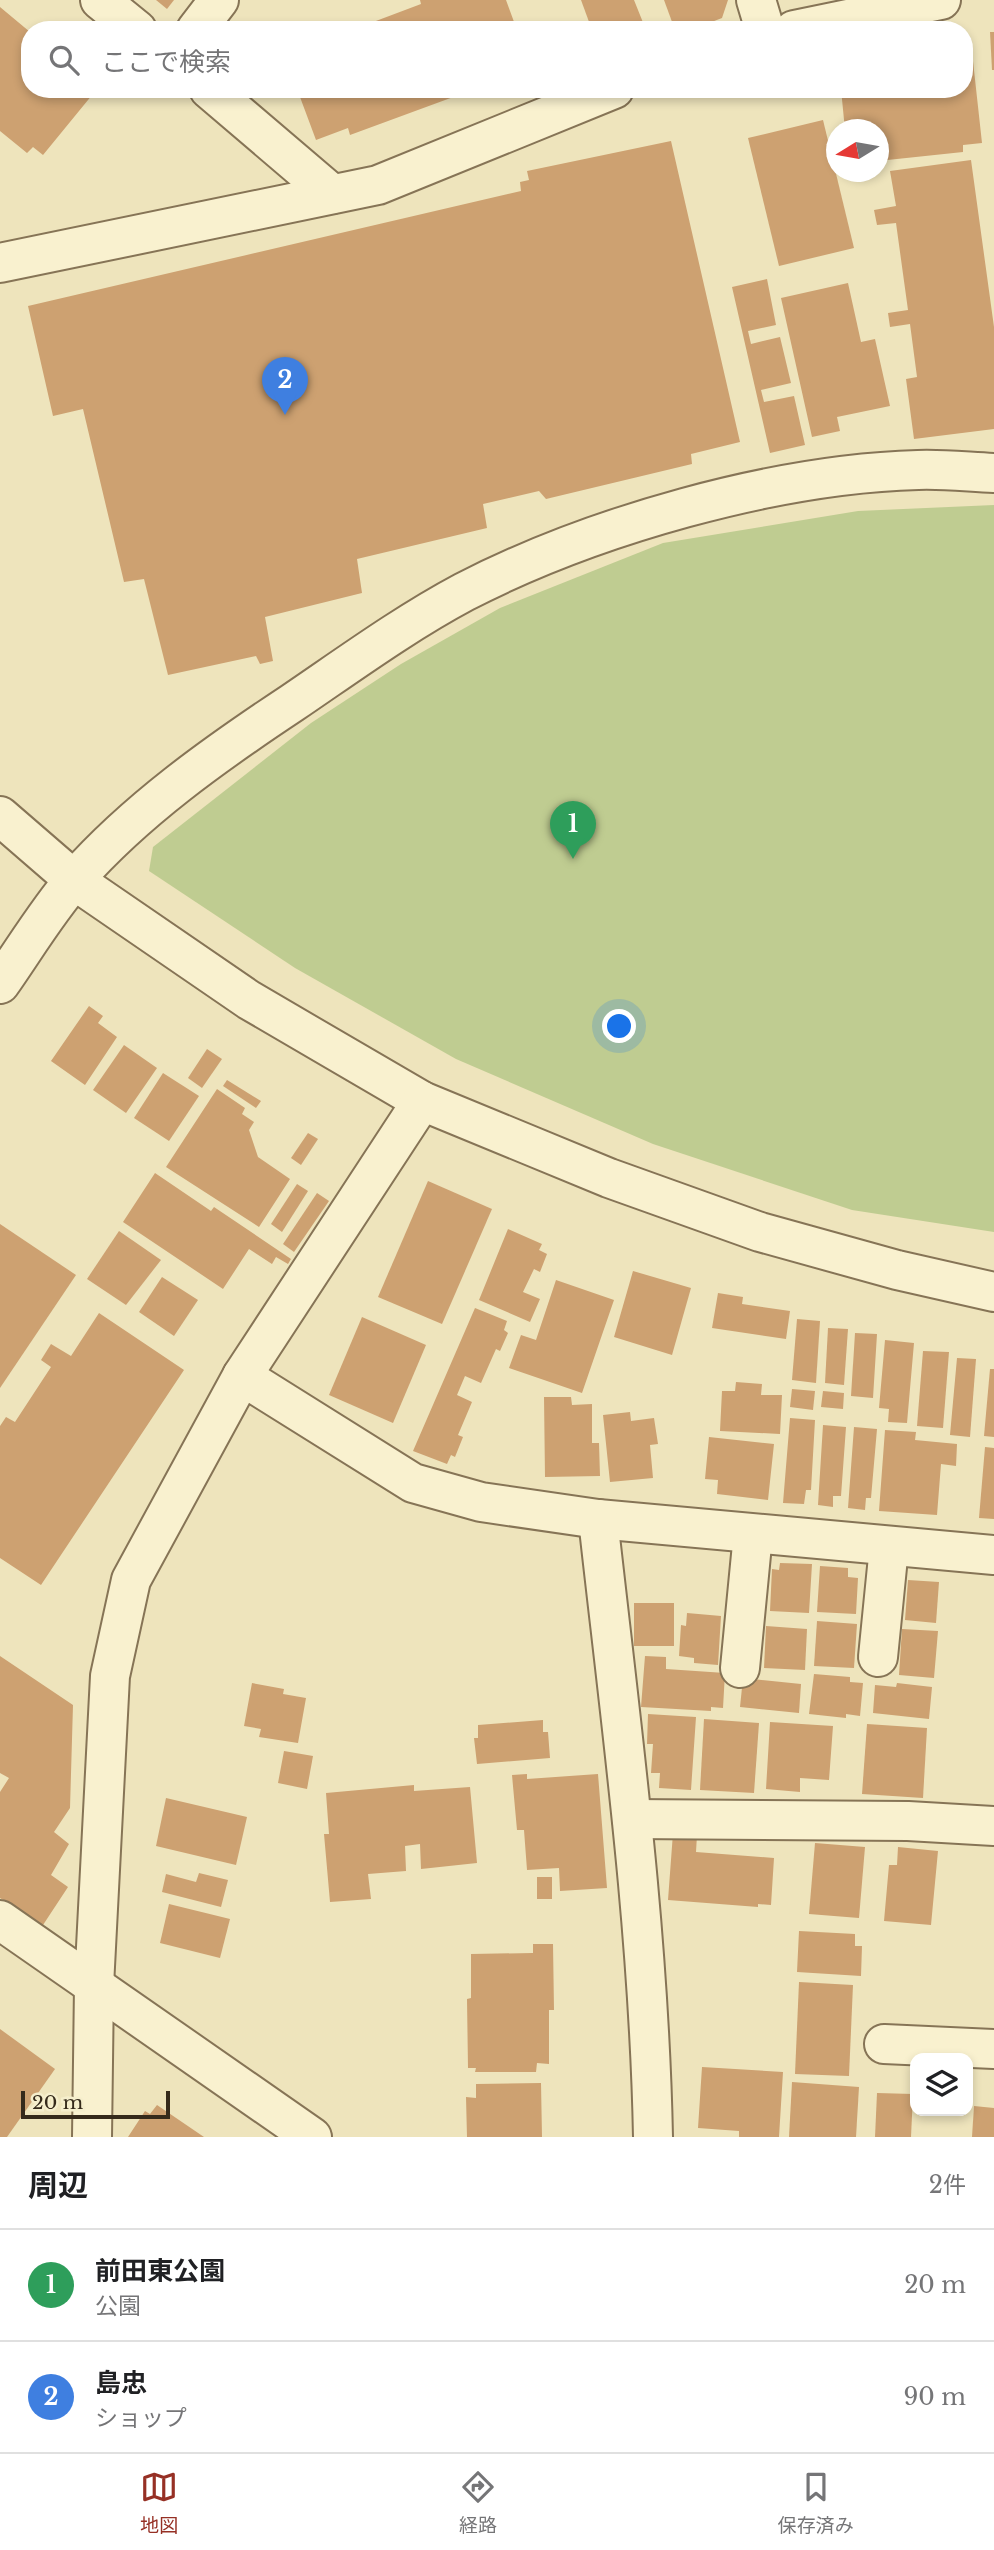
<!DOCTYPE html>
<html lang="ja">
<head>
<meta charset="utf-8">
<style>
  :root { --surface:#fff; --page:#f2f2f2; --text:#202124; --muted:#757577; --line:#e0e0e0; --accent:#963025 }
  body { margin:0; font-family:"Libre Baskerville","Noto Sans JP",serif; background:var(--page); color:var(--text) }
  .controls { position:absolute; right:21px; bottom:21px; display:grid; overflow:hidden; border-radius:14px; box-shadow:0 4px 10px #0003 }
  .controls button { width:63px; height:63px; display:grid; place-items:center; padding:0; border:0; border-bottom:2px solid var(--line); background:var(--surface); color:var(--text); font:35px sans-serif }
  .compass { position:absolute; left:826px; top:119px; width:63px; height:63px; border-radius:50%; background:var(--surface); box-shadow:0 4px 10px #0003; rotate:259deg }
  .scale { position:absolute; left:21px; bottom:18px; width:149px; box-sizing:border-box; padding-left:7px; border:4px solid #352a1b; border-top:0; font-size:19px; line-height:24px; white-space:nowrap; color:#352a1b; -webkit-text-stroke:5px #f5eecc; paint-order:stroke }
  .you { position:absolute; left:620px; top:1027px; width:24px; height:24px; margin:-18px; border:5px solid #fff; border-radius:50%; background:#1a73e8; box-shadow:0 0 0 10px #1a73e833 }
  .badge { display:grid; place-items:center; width:46px; height:46px; border-radius:50%; background:var(--accent); color:#fff; font-size:23px; font-weight:700 }
  .pin { position:absolute; translate:-50% -58px; filter:drop-shadow(0 2px 4px #0008) }
  .pin::after { content:''; position:absolute; top:37px; width:24px; height:21px; background:inherit; clip-path:polygon(0 0,100% 0,50% 100%) }
  .list { margin:0; padding:0; list-style:none }
  h2 { display:flex; justify-content:space-between; align-items:center; height:91px; margin:0; padding:0 28px; font-size:30px }
  h2 small { font-size:23px; font-weight:400; color:var(--muted) }
  .list li { display:grid; grid-template-columns:46px 1fr auto; gap:21px; align-items:center; box-sizing:border-box; height:112px; padding:0 28px; border-top:2px solid var(--line) }
  .list b { display:block; font-size:26px; white-space:nowrap }
  .list p { margin:0; font-size:23px; white-space:nowrap; color:var(--muted) }
  .list em { font-size:23px; font-style:normal; color:var(--muted) }
  .icon { flex:none; width:38px; height:38px; fill:none; stroke:currentColor; stroke-width:2; stroke-linecap:round; stroke-linejoin:round }
  .map { position:relative; flex:none; width:994px; height:2137px; overflow:hidden }
  .search { position:absolute; background:var(--surface); box-shadow:0 4px 10px #0003; left:21px; right:21px; top:21px; height:77px; display:flex; align-items:center; gap:18px; box-sizing:border-box; padding:0 24px; border-radius:28px; color:var(--muted); font-size:26px }
  .sheet { height:315px; background:var(--surface) }
  nav { display:flex; justify-content:space-around; align-items:center; box-sizing:border-box; height:98px; border-top:2px solid var(--line); background:var(--surface); font-size:19px; color:var(--muted) }
  nav a { display:grid; justify-items:center; gap:4px }
  nav .on { color:var(--accent) }
  .map>svg:first-child { display:block }
  .green { fill:#bfcc91 }
  .building { fill:#cda171 }
  .lines { fill:none; stroke-linecap:round; stroke-linejoin:round }
  .minor-casing { stroke:#867456; stroke-width:42 }
  .minor { stroke:#f9f1cf; stroke-width:38 }
</style>
</head>
<body>
<div class="map">
<svg width="994" height="2137" viewBox="0 0 994 2137">
  <rect width="100%" height="100%" fill="#eee4bc"/>
  <path class="green" d="M994,505V1232L852,1210L653,1144L456,1059L295,968L149,871L153,847L311,723L401,664L500,608L663,543L858,511Z"/>
  <g class="building">
    <path d="M156,0H174L167,9Z"/>
    <path d="M420,0H506L517,30H352L421,4Z"/>
    <path d="M581,0H634L646,30H592Z"/>
    <path d="M664,0H728L722,18L691,30H675Z"/>
    <path d="M0,7L30,32V89H97L43,155L33,147L27,153L0,131Z"/>
    <path d="M990,32H994V70H992Z"/>
    <path d="M972,52L982,143L963,145V152L878,161V130H845L841,89H964V53Z"/>
    <path d="M297,89H453L456,96L350,135L348,128L316,140Z"/>
    <path d="M823,120L854,248L779,266L748,138Z"/>
    <path d="M671,141L740,442L691,454L692,464L546,499L539,491L483,504L487,528L357,559L362,593L265,617L273,661L260,664L256,656L168,675L144,579L124,582L83,409L53,416L28,306L521,191L520,182L529,180L527,171Z"/>
    <path d="M971,160L994,327V429L914,439L906,379L917,377L910,324L890,327L888,313L908,310L896,223L877,225L874,210L896,206L890,171Z"/>
    <path d="M767,279L776,325L748,331L751,344L780,337L791,383L761,390L764,402L794,396L805,445L770,453L732,287Z"/>
    <path d="M848,283L861,342L875,339L890,406L837,417L840,431L812,437L781,298Z"/>
    <path d="M89,1006L103,1016L98,1023L117,1037L85,1085L51,1061Z"/>
    <path d="M124,1045L157,1068L126,1113L93,1090Z"/>
    <path d="M207,1049L222,1059L202,1088L188,1078Z"/>
    <path d="M163,1073L199,1096L169,1141L134,1118Z"/>
    <path d="M227,1080L261,1101L256,1108L223,1086Z"/>
    <path d="M217,1089L245,1108L242,1114L254,1122L249,1130L258,1157L290,1179L259,1227L166,1167Z"/>
    <path d="M308,1133L318,1139L301,1165L291,1158Z"/>
    <path d="M155,1173L211,1211L214,1207L291,1259L288,1264L276,1257L272,1264L249,1249L223,1289L123,1222Z"/>
    <path d="M428,1181L492,1209L442,1324L378,1297Z"/>
    <path d="M297,1184L308,1191L282,1232L271,1224Z"/>
    <path d="M317,1193L329,1201L294,1252L283,1244Z"/>
    <path d="M0,1224L76,1275L0,1388Z"/>
    <path d="M508,1229L542,1244L539,1250L547,1254L540,1272L534,1269L523,1292L540,1299L530,1322L479,1300Z"/>
    <path d="M119,1231L161,1260L126,1305L87,1279Z"/>
    <path d="M633,1271L691,1288L672,1355L614,1337Z"/>
    <path d="M162,1277L198,1300L174,1336L139,1312Z"/>
    <path d="M556,1280L614,1300L582,1393L509,1368L521,1335L536,1340Z"/>
    <path d="M718,1293L743,1297L742,1304L790,1311L786,1339L712,1328Z"/>
    <path d="M475,1308L507,1321L504,1330L508,1333L500,1351L496,1349L481,1383L465,1376L457,1395L472,1402L458,1435L463,1437L455,1457L451,1455L447,1464L413,1451Z"/>
    <path d="M99,1313L184,1370L41,1585L0,1558V1426L6,1417L15,1422L51,1367L41,1360L51,1344L71,1356Z"/>
    <path d="M362,1317L426,1345L393,1423L329,1395Z"/>
    <path d="M797,1319L820,1321L816,1383L792,1380Z"/>
    <path d="M828,1328L848,1329L844,1385L825,1383Z"/>
    <path d="M855,1333L877,1334L873,1398L851,1396Z"/>
    <path d="M885,1340L914,1343L907,1423L888,1422L889,1409L879,1408Z"/>
    <path d="M923,1351L949,1352L943,1428L917,1426Z"/>
    <path d="M957,1358L976,1359L970,1437L950,1435Z"/>
    <path d="M990,1369H994V1437L984,1436Z"/>
    <path d="M736,1382L762,1384L761,1395H782L780,1434L720,1431L722,1391H735Z"/>
    <path d="M792,1389L815,1391L813,1410L790,1407Z"/>
    <path d="M823,1391L844,1393L843,1409L821,1407Z"/>
    <path d="M544,1397H571L572,1405L592,1404V1443H599L600,1476L545,1477Z"/>
    <path d="M630,1412L631,1421L654,1418L658,1444L650,1445L653,1478L610,1482L603,1415Z"/>
    <path d="M790,1418L815,1420L811,1490H806L804,1504L783,1503Z"/>
    <path d="M823,1425L846,1427L841,1496H833V1507L818,1505Z"/>
    <path d="M854,1427L877,1429L871,1498H866L865,1510L848,1508Z"/>
    <path d="M885,1430L916,1432L915,1440L957,1444L956,1466L941,1464L937,1515L879,1511Z"/>
    <path d="M709,1437L774,1444L768,1500L717,1494L718,1480L705,1479Z"/>
    <path d="M985,1447L994,1448V1519L979,1518Z"/>
    <path d="M780,1563L812,1564L809,1613L770,1611L772,1569L779,1570Z"/>
    <path d="M820,1566L848,1568V1577L858,1578L856,1614L817,1612Z"/>
    <path d="M908,1580L939,1582L936,1623L905,1620Z"/>
    <rect x="634" y="1603" width="40" height="43"/>
    <path d="M687,1613L721,1616L718,1665L694,1663V1658L679,1656L681,1625L686,1626Z"/>
    <path d="M817,1621L857,1624L854,1668L814,1666Z"/>
    <path d="M766,1626L807,1629L805,1670L764,1668Z"/>
    <path d="M902,1629L938,1631L934,1678L899,1675Z"/>
    <path d="M0,1656L73,1705L70,1808L54,1832L69,1844L51,1875L68,1887L43,1925L0,1898V1792L9,1778L0,1773Z"/>
    <path d="M645,1656L666,1657V1669L725,1673L723,1708L711,1707V1711L641,1707Z"/>
    <path d="M814,1674L850,1677V1682L863,1683L860,1716L846,1714V1718L809,1714Z"/>
    <path d="M743,1678L801,1684L799,1713L740,1707Z"/>
    <path d="M252,1683L284,1689L283,1694L306,1698L298,1743L259,1737L261,1729L244,1726Z"/>
    <path d="M897,1683L932,1687L929,1719L873,1713L875,1685L896,1687Z"/>
    <path d="M648,1714L696,1717L691,1790L659,1788L660,1773H651L653,1744H647Z"/>
    <path d="M704,1719L759,1723L754,1793L700,1790Z"/>
    <path d="M543,1720V1732H548L550,1758L477,1764L474,1738H478V1725Z"/>
    <path d="M770,1722L833,1726L829,1780L800,1778V1792L766,1789Z"/>
    <path d="M867,1724L927,1728L923,1798L862,1794Z"/>
    <path d="M284,1751L313,1756L307,1789L278,1783Z"/>
    <path d="M527,1774V1779L598,1774L607,1888L560,1891L559,1868L527,1870L524,1830H517L512,1775Z"/>
    <path d="M414,1785V1791L470,1787L477,1863L421,1869L420,1844L405,1846L406,1871L368,1874L371,1899L330,1902L324,1834H329L326,1793Z"/>
    <path d="M166,1798L247,1817L236,1865L156,1846Z"/>
    <path d="M673,1833L697,1835L696,1852L774,1858L771,1905L758,1904V1907L668,1900Z"/>
    <path d="M815,1843L865,1847L859,1918L809,1914Z"/>
    <path d="M898,1847L938,1851L931,1925L884,1921L889,1865H897Z"/>
    <path d="M199,1873L228,1880L221,1907L162,1892L166,1874L196,1882Z"/>
    <rect x="537" y="1877" width="15" height="22"/>
    <path d="M169,1904L230,1919L220,1958L160,1943Z"/>
    <path d="M799,1931L855,1934V1946H862L861,1976L797,1972Z"/>
    <path d="M533,1944H553L554,2010H549V2064L537,2063L536,2072H475L476,2068H468L467,1999L471,1998V1954L533,1953Z"/>
    <path d="M799,1982L853,1985L849,2076L795,2074Z"/>
    <path d="M0,2029L55,2069L7,2137H0Z"/>
    <path d="M702,2067L783,2072L779,2137H739V2131L698,2128Z"/>
    <path d="M792,2082L859,2087L856,2137H789Z"/>
    <path d="M541,2083L542,2137H467L466,2097L476,2098V2084Z"/>
    <path d="M877,2093L913,2094L911,2137H875Z"/>
    <path d="M157,2105L204,2137H128L145,2111L150,2114Z"/>
    <path d="M974,2106L994,2108V2137H972Z"/>
  </g>
  <g class="lines">
    <defs>
      <g id="minor">
        <path d="M100,0L137,30"/>
        <path d="M756,0L765,30"/>
        <path d="M196,30L219,0"/>
        <path d="M794,30L941,0"/>
        <path d="M209,89L332,194"/>
        <path d="M0,263L378,185L614,89"/>
        <path d="M0,816L74,880L249,1000L422,1101L609,1178L760,1232L897,1270L994,1292"/>
        <path d="M0,984C24,950 47,911 75,879C136,810 215,754 292,703C348,665 404,624 464,592C592,526 774,474 918,470C943,469 969,472 994,473"/>
        <path d="M242,1376L413,1483L481,1502L598,1519L994,1555"/>
        <path d="M598,1519C621,1725 649,1930 653,2137"/>
        <path d="M878,1657L889,1547"/>
        <path d="M740,1668L753,1534"/>
        <path d="M632,1819L908,1821L994,1826"/>
        <path d="M0,1920L312,2137"/>
        <path d="M884,2044L994,2049"/>
        <path d="M92,2137L94,1986L110,1676L131,1580L242,1376L422,1101"/>
      </g>
    </defs>
    <use href="#minor" class="minor-casing"/>
    <use href="#minor" class="minor"/>
  </g>
</svg>
<div class="controls">
<button><svg class="icon" aria-label="layers" viewBox="0 0 24 24"><path d="M12 4l9 5-9 5-9-5zM3 14l9 5 9-5"/></svg></button>
</div>
<svg class="compass" viewBox="-18 -18 36 36"><path d="M0-13l5 13h-10z" fill="#e53935"/><path d="M0 13l5-13h-10z" fill="#757577"/></svg>
<div class="scale">20 m</div>
<div class="you"></div>
<div class="pin badge" style="left:573px;top:859px;background:#2e9e5b">1</div>
<div class="pin badge" style="left:285px;top:415px;background:#3f7fe0">2</div>
<div class="search"><svg class="icon" aria-label="search" viewBox="0 0 24 24"><circle cx="10" cy="10" r="6"/><path d="M15 15l6 6"/></svg>ここで検索</div>
</div>
<section class="sheet">
<h2>周辺<small>2件</small></h2>
<ul class="list">
<li><span class="badge" style="background:#2e9e5b">1</span><div><b>前田東公園</b><p>公園</p></div><em>20 m</em></li>
<li><span class="badge" style="background:#3f7fe0">2</span><div><b>島忠</b><p>ショップ</p></div><em>90 m</em></li>
</ul>
</section>
<nav>
<a class="on"><svg class="icon" aria-label="map" viewBox="0 0 24 24"><path d="M3 6l6-2 6 2 6-2v14l-6 2-6-2-6 2zM9 4v14M15 6v14"/></svg>地図</a>
<a><svg class="icon" aria-label="directions" viewBox="0 0 24 24"><path d="M12 3l9 9-9 9-9-9zM9 14v-3h6M13 9l2 2-2 2"/></svg>経路</a>
<a><svg class="icon" aria-label="saved" viewBox="0 0 24 24"><path d="M7 4h10v16l-5-4-5 4z"/></svg>保存済み</a>
</nav>
</body>
</html>
